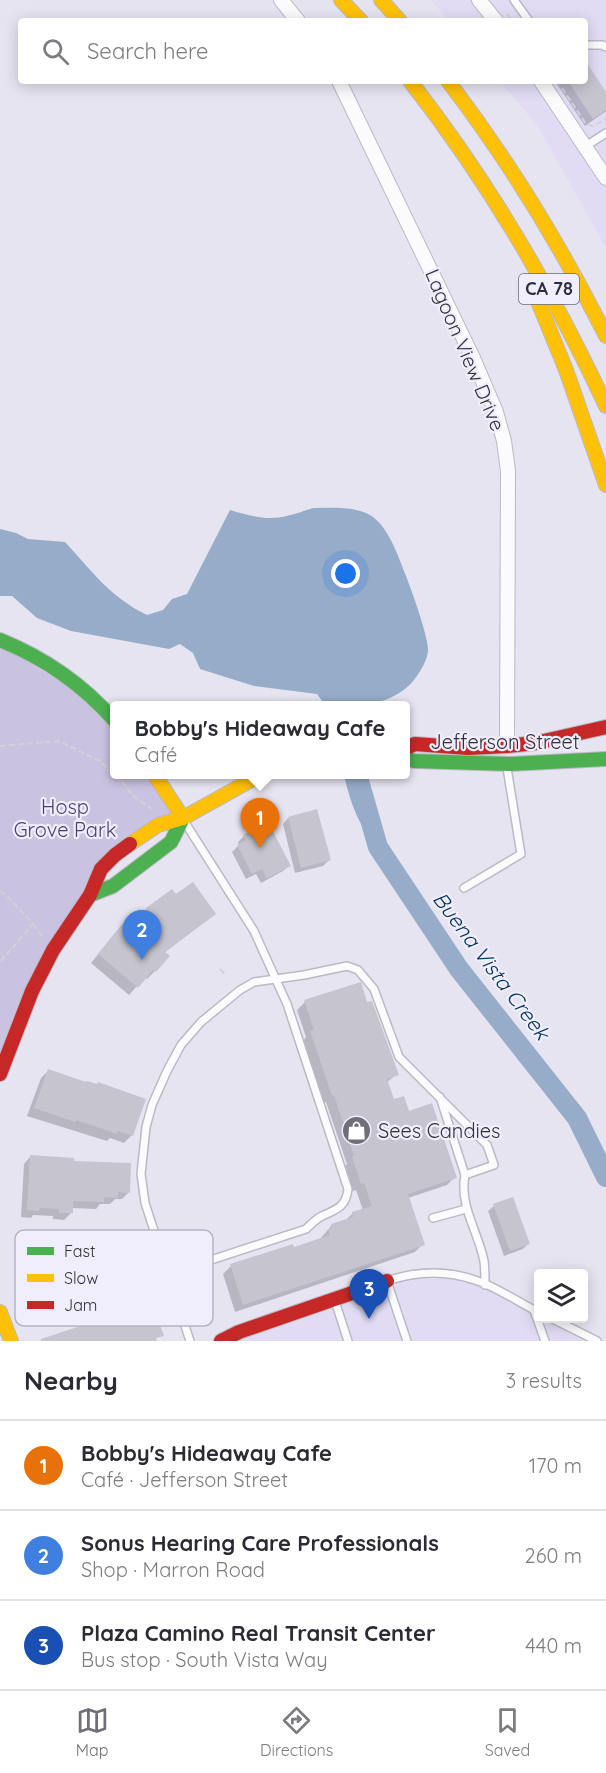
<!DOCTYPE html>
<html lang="en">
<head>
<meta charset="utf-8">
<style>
  :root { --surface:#fff; --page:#f7f7f7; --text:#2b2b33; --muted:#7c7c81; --line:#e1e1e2; --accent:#706e79 }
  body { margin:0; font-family:Quicksand,sans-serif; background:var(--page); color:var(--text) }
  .controls { position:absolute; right:18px; bottom:18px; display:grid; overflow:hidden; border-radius:6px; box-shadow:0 3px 15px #0003 }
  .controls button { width:54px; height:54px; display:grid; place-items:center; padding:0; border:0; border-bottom:2px solid var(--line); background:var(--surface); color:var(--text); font:30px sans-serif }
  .you { position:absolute; left:346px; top:574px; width:21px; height:21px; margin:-15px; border:4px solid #fff; border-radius:50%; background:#1a73e8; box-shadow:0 0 0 9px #1a73e833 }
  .badge { display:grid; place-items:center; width:39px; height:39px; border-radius:50%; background:var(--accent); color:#fff; font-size:20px; font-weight:700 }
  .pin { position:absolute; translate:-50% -50px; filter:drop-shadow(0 2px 3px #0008) }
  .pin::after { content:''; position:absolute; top:32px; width:21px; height:18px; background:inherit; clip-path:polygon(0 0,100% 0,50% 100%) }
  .popup { position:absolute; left:110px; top:701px; width:300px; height:78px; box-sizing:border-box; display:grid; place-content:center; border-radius:6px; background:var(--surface); filter:drop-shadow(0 2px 4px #0005); font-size:20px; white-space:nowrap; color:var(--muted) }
  .popup b { font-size:22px; color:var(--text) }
  .popup::after { content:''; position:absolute; left:50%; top:100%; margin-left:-12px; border:12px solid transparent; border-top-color:var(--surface) }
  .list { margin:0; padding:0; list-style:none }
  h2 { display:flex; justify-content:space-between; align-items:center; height:78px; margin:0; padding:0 24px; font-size:26px }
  h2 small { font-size:20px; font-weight:400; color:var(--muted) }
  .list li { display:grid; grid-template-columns:39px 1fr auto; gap:18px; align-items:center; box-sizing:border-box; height:90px; padding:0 24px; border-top:2px solid var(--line) }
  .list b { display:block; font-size:22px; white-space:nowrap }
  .list p { margin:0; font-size:20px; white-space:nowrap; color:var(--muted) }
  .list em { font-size:20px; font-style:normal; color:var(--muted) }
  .icon { flex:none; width:33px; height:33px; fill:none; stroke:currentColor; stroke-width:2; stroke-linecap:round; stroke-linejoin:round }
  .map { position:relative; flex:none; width:606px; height:1341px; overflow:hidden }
  .search { position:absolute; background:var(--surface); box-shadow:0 3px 15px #0003; left:18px; right:18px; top:18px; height:66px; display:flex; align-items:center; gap:15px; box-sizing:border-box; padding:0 21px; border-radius:6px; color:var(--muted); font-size:22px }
  .sheet { height:348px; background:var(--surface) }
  nav { display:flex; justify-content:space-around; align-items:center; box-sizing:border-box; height:84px; border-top:2px solid var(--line); background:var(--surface); font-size:16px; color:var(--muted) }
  nav a { display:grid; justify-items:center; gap:3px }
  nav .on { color:var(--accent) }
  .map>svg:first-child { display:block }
  .built { fill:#e1dcf4 }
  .forest { fill:#c9c2e0 }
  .water { fill:#96acc8 }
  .shadow { fill:#0003 }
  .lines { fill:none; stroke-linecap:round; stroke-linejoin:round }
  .river { stroke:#96acc8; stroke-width:20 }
  .building { fill:#c6c4ce }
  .lane-casing { stroke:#bbb9c3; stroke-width:10 }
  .street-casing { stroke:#bbb9c3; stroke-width:16 }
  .fast-casing { stroke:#bbb9c3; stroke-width:16 }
  .slow-casing { stroke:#bbb9c3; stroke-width:16 }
  .jam-casing { stroke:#bbb9c3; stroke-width:16 }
  .path { stroke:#d2d1d6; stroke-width:2; stroke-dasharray:6 3; stroke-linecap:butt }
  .lane { stroke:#fbfbfd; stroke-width:7 }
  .street { stroke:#fbfbfd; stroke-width:14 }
  .fast { stroke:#4caf50; stroke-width:14 }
  .slow { stroke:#ffc107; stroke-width:14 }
  .jam { stroke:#c62828; stroke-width:14 }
  .labels { text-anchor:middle; stroke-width:4.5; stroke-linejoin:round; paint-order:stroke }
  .shield { fill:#f0edfc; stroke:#6a6874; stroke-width:1.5 }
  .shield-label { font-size:18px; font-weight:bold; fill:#312f39 }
  .street-label { font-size:20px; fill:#312f39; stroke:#f0edfc }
  .park-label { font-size:20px; fill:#4d3c75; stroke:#f0edfc }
  .poi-label { font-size:20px; fill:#312f39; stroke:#f0edfc; text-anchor:start }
  .water-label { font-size:21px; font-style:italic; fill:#003561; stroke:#f0edfc }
  .key { fill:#f0edfc; stroke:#b7b4c2; stroke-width:1.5 }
  .key-label { font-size:16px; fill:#312f39 }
</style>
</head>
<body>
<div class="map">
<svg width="606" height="1341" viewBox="0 0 606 1341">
  <rect width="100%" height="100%" fill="#e6e4f1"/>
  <g class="built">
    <path d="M431,0H606V248L537,125L500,81H585V21H449Z"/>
    <path d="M418,1273L473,1280L538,1312V1318L552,1319L597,1341H221Z"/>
  </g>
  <path class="forest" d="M0,646L74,689L114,730L115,774L148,775L175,816L102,874L0,1061Z"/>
  <g class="water">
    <path d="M313,508C330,508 352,506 368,514C388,524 398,556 406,576C411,589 429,638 428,651C427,661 420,672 414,680C391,707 358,706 325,705L317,694L254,686L200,669L193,653L180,644L169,649L71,631L37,618L12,596H0V529L16,533L28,539L65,542C92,571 110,597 147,615L163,610L172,599L187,594L230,510C268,521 275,521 313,508Z"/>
    <path d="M344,775H368L369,793L381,840L378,847C358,826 350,801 344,775Z"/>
  </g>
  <g class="shadow">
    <path d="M585,63L606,94V111L585,126L555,81H585Z"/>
    <path d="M288,818L329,860L323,866L295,873L283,824Z"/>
    <path d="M267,824L289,865L283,871L261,883L256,874L246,879L232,852L239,845L238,842L244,836Z"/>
    <path d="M176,897L214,914L164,953L155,971L147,979L145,977L129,995L91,963L115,933L142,941L148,935L143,928L146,926L139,917L147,909Z"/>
    <path d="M305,1002L366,1004L397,1074L386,1083L393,1101L408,1113L455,1177L447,1185L408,1198L423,1244L415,1252L235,1312L223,1274L231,1266L293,1249L321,1238L332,1225L345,1221L352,1214L363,1210L356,1190L353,1191L345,1166L347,1164L326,1102L324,1103L303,1041L306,1037L297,1010Z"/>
    <path d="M49,1070L96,1086L132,1135L124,1143L110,1138L107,1141L27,1116L41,1078Z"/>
    <path d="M31,1156L72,1163L129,1192L122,1199H115L110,1204H100L96,1209L72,1208L71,1213L64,1220L53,1219V1216L33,1215L31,1218L21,1217L24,1164Z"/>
    <path d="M494,1206L529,1243L523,1249L504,1256L488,1211Z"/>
  </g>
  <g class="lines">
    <path class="river" d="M357,774L378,847L459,969L577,1118L606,1177"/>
  </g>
  <g class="building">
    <path d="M585,60L606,92V110L593,119L568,81H585Z"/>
    <path d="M317,809L331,860L301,868L288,817Z"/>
    <path d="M268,822L291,866L267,878L262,869L252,874L237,845L246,840L243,835Z"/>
    <path d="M193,882L216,914L165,952L170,956L156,972L153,970L138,988L98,954L123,923L143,940L155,926L150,919L153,917L146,908L172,889L176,894Z"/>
    <path d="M361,982L367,1002L372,1001L399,1075L387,1079L394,1099L404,1096L409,1111L432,1103L457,1178L408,1194L425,1245L243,1305L230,1264L293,1244L294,1247L330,1235L328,1229L332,1228L331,1224L353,1217L352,1212L372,1206L364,1183L361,1184L352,1157L354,1156L334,1095L332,1096L310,1031L314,1030L304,1000Z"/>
    <path d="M48,1069L86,1082L87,1081L97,1084L98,1082L146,1099L133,1136L118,1131L117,1134L76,1120L75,1122L34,1108Z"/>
    <path d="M30,1155L74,1158V1161L131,1163L130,1193L118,1192V1198L104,1197V1202L73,1201V1213H59V1209L40,1208L39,1211L27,1210Z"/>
    <path d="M513,1197L530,1244L510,1251L493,1204Z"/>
    <path d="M153,1305L164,1336L156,1338L157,1341H41V1339L105,1318L106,1322Z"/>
  </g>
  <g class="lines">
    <defs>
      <g id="lane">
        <path d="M514,0L529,21"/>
        <path d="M585,45H602L606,47"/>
        <path d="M586,146L606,133"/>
        <path d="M464,888L521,854L507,768"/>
        <path d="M465,1175C459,1206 478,1231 484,1261C485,1269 485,1277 485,1285"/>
        <path d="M433,1218L466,1209"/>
        <path d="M168,1274L306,1229C311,1224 316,1219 322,1216C337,1209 346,1207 348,1189L287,1004L254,931L184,821"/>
        <path d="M335,1301L348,1341"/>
        <path d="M534,1310L545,1341"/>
        <path d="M551,1318L597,1341"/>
        <path d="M190,1341L145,1203L141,1174L146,1127L152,1105L167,1071L181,1045L201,1022L240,990L254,982L304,975L347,966L358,970L374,989L399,1057L487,1145L494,1165L465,1175L440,1097"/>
        <path d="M407,1341L387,1281C416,1271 446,1270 475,1280C497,1287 518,1302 538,1312"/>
      </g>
      <g id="street">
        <path d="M281,0L298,21"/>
        <path d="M479,0L496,21"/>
        <path d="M339,81L473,358L496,412L504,441L508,471L507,746"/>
        <path d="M541,81L606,178"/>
      </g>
      <g id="fast">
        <path d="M0,640C46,659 82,684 115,721"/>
        <path d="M406,758L414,761L510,764L606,759"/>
        <path d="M90,895L113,886L171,842L183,818"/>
      </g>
      <g id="slow">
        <path d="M341,0L361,21"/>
        <path d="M381,0L400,21"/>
        <path d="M410,81C489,182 552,290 606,406"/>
        <path d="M448,81C509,161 561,246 606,336"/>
        <path d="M533,289L566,370L606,485"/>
        <path d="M154,774L183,818"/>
        <path d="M130,844L158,825L183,818L262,774"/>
        <path d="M0,1312L11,1341"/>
      </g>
      <g id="jam">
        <path d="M406,748L415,744L468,748L507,746L535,743L606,727"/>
        <path d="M0,1074L32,991L53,950L90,895L101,869L115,855L130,844"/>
        <path d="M221,1341L239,1332L387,1281"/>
      </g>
    </defs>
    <use href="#lane" class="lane-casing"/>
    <use href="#street" class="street-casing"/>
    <use href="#fast" class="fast-casing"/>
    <use href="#slow" class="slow-casing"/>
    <use href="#jam" class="jam-casing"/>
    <g class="path">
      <path d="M507,14L512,21"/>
      <path d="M562,88L586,124L593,126L606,119"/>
      <path d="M0,746L59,741L100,761L125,785L132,795L152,809"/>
      <path d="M0,891L9,898L33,924L0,962"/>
      <path d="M33,924L44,939"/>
      <path d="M220,969L225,974"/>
    </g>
    <use href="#lane" class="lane"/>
    <use href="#street" class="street"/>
    <use href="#fast" class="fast"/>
    <use href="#slow" class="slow"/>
    <use href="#jam" class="jam"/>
  </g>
  <defs>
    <symbol id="shop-disc" viewBox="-11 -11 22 22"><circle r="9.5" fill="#706e79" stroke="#f0edfc"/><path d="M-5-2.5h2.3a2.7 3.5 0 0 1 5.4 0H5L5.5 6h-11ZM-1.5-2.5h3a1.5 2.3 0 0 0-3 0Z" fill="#fff"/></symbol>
  </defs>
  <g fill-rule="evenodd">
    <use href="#shop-disc" x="340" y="1114" width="33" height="33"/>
  </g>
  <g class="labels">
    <rect class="shield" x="519" y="274" width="60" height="30" rx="4.5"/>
    <g class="shield-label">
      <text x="549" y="295">CA 78</text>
    </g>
    <g class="street-label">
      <text transform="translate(465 350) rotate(67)" y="7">Lagoon View Drive</text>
      <text x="505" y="749">Jefferson Street</text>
    </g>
    <g class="park-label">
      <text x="65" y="814">Hosp<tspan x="65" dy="23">Grove Park</tspan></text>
    </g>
    <g class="poi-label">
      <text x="378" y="1138">Sees Candies</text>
    </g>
    <g class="water-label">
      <text transform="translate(491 966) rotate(53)" y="7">Buena Vista Creek</text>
    </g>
  </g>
  <rect x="15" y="1230" width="198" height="96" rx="9" class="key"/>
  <rect x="27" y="1247" width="27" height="8" fill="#4caf50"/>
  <rect x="27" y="1274" width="27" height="8" fill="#ffc107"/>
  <rect x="27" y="1301" width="27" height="8" fill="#c62828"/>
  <g class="key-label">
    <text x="64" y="1257">Fast</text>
    <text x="64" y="1284">Slow</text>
    <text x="64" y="1311">Jam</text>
  </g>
</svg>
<div class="controls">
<button><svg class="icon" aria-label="layers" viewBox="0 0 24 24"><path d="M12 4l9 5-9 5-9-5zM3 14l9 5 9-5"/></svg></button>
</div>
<div class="you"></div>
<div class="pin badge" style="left:260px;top:848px;background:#e8710a">1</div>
<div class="popup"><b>Bobby's Hideaway Cafe</b>Café</div>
<div class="pin badge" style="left:142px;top:960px;background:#3f7fe0">2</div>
<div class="pin badge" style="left:369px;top:1319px;background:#1a4fb4">3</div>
<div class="search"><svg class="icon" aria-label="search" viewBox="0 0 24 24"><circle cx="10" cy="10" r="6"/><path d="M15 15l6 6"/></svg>Search here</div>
</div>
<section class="sheet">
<h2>Nearby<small>3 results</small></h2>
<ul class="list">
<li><span class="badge" style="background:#e8710a">1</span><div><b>Bobby's Hideaway Cafe</b><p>Café · Jefferson Street</p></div><em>170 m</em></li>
<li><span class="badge" style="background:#3f7fe0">2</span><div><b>Sonus Hearing Care Professionals</b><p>Shop · Marron Road</p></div><em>260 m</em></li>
<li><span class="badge" style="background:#1a4fb4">3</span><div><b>Plaza Camino Real Transit Center</b><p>Bus stop · South Vista Way</p></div><em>440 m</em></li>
</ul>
</section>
<nav>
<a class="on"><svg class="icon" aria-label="map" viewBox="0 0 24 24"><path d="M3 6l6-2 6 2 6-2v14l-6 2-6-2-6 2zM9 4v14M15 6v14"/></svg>Map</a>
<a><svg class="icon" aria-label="directions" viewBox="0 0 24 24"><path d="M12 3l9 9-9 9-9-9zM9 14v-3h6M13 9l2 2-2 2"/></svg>Directions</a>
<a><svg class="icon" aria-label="saved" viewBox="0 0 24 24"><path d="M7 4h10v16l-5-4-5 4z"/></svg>Saved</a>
</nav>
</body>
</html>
